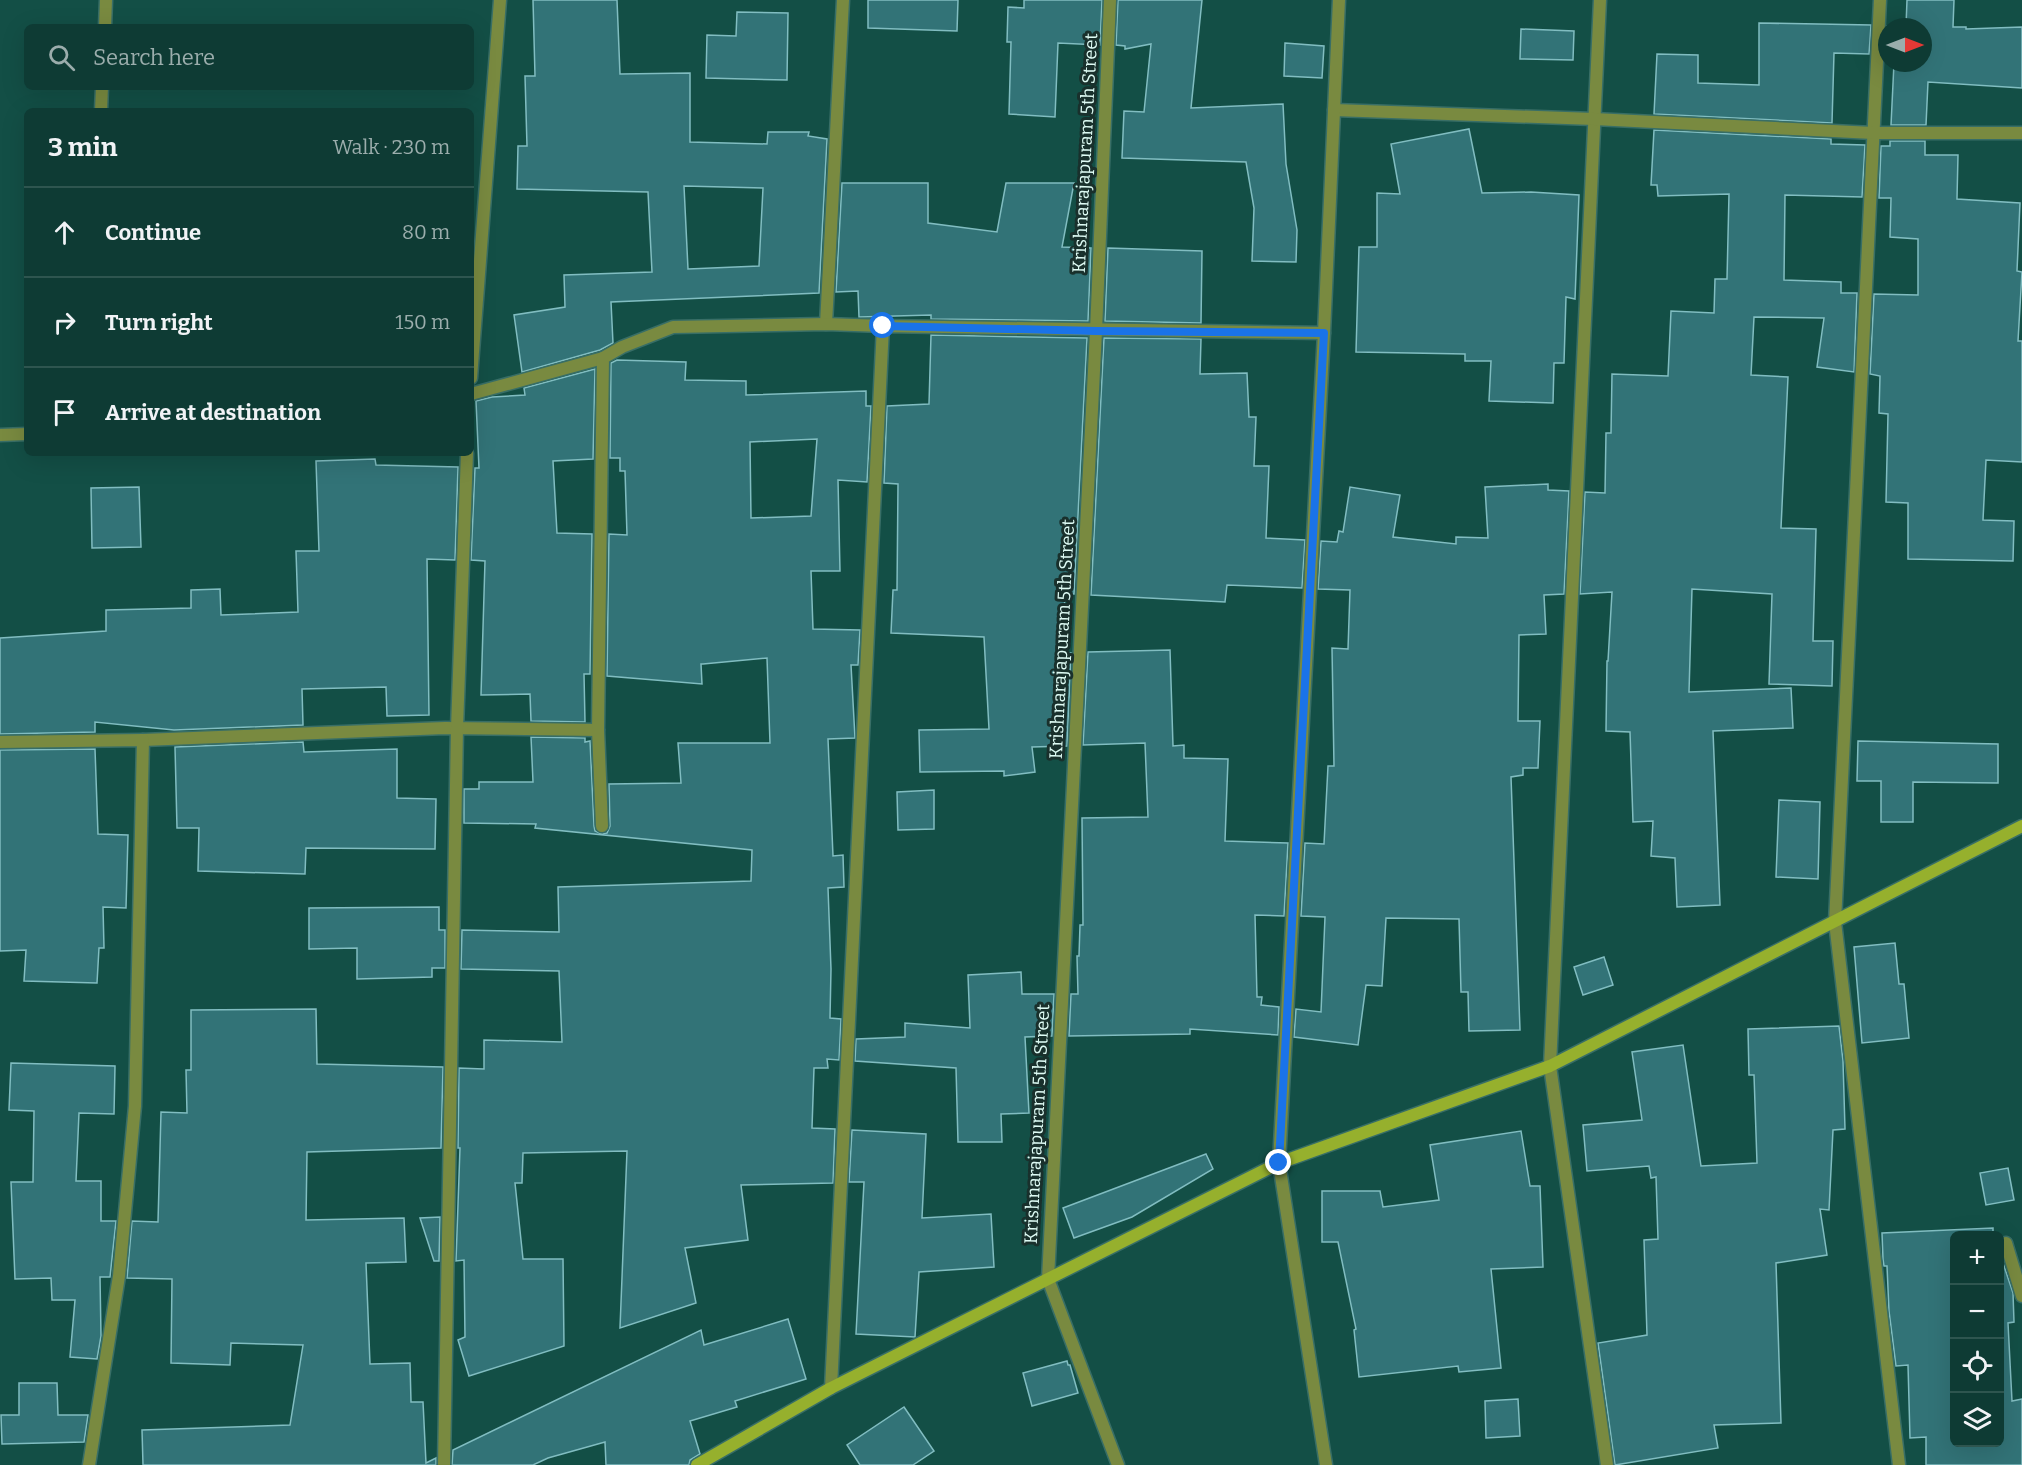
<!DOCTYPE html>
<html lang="en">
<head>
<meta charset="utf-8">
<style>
  :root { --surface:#0e3b34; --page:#17423c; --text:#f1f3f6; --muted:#9badac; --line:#2e554f }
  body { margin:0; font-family:Bitter,serif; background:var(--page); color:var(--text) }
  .controls { position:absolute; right:18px; bottom:18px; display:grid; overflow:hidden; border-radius:9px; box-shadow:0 6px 24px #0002 }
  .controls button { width:54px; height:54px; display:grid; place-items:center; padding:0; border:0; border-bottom:2px solid var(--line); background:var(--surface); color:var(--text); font:30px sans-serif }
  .compass { position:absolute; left:1878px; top:18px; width:54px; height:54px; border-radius:50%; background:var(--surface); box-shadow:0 6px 24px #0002; rotate:90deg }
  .stop { position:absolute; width:18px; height:18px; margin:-14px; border:4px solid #1a73e8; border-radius:50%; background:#fff }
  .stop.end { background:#1a73e8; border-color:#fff; box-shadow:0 2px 6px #0008 }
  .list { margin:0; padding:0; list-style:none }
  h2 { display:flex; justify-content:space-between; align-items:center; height:78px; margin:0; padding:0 24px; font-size:26px }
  h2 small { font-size:20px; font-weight:400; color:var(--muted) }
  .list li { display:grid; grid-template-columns:39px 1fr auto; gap:18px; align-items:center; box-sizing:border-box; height:90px; padding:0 24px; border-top:2px solid var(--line) }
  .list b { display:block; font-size:22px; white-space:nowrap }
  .list em { font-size:20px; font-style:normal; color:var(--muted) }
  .icon { flex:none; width:33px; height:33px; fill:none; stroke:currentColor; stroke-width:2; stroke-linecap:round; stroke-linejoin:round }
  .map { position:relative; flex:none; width:2022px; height:1465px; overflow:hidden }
  .search { position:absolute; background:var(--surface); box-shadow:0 6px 24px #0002; left:24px; top:24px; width:450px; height:66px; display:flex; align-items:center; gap:15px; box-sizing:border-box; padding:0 21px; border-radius:9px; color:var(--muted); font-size:22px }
  .panel { position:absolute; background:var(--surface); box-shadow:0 6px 24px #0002; left:24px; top:108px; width:450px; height:348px; border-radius:9px }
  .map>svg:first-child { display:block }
  .building { fill:#327377; stroke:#81bdc1; stroke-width:1.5; fill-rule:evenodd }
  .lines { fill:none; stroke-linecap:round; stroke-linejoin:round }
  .street-casing { stroke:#386e66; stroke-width:15 }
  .secondary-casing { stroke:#386e66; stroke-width:15 }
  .street { stroke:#798a40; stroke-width:12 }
  .secondary { stroke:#96b02d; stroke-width:12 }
  .route { stroke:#1a73e8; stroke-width:8 }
  .labels { text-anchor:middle; stroke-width:6; stroke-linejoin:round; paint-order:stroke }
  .street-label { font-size:18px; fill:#dffcf5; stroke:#19302c }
</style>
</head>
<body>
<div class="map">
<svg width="2022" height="1465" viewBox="0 0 2022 1465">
  <rect width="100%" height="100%" fill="#134f46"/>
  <g class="building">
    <path d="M533,0H617L620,74L690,73V142L767,144L768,132H809L808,136L827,139L819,293L611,302L613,343L600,350L522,372L514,315L565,307L564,275L652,272L648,192L517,189L518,146H527L525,76H535ZM684,186L763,188L759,266L688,269Z"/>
    <path d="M868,0H958L957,31L868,28Z"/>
    <path d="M1024,0H1102L1100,45L1058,43L1055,117L1009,114L1011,42H1007L1008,7L1024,8Z"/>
    <path d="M1118,0H1202L1191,108L1283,104L1286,164L1297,230L1296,262L1252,261L1254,208L1246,162L1122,158L1124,111L1144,112L1151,44L1125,49V46L1116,45Z"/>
    <path d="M1907,0H1954L1953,27H1966V29L2022,27V88L1928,82L1926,125H1891L1894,63H1923V27H1887L1886,54L1887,26H1906Z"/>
    <path d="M737,12L788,13L787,80L706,78L707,35L736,36Z"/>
    <path d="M1759,23L1871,25L1869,54L1834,53L1832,123L1654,114L1657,54L1698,55V83L1759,85Z"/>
    <path d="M1521,29L1574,31L1573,60L1520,59Z"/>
    <path d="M1285,43L1324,46L1322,78L1284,76Z"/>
    <path d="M1469,129L1482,193L1531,192L1579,195L1575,299L1566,297L1564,363H1554L1553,403L1489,401L1491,361H1465V354L1356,352L1359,247H1377V193L1400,194L1391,144Z"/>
    <path d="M1654,130L1831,139V144L1865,145L1862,197L1785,195L1784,280L1841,282V293H1857L1854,372L1817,367L1824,318L1754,317L1751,375L1788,377L1781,528L1816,529L1813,641H1833L1832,686L1769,684L1772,594L1692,589L1689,692L1791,688L1793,728L1713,731L1720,905L1677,907L1675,858L1651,856L1653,821L1633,822L1630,732L1606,731L1607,661H1608L1612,592L1580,594L1585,492L1605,493L1606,433H1611L1612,374L1668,376L1671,311L1714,313L1715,279H1727L1729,194L1658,196L1657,185H1651Z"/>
    <path d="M1890,141H1925V155H1958L1957,199L2020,203L2017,271L2022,272L2018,341H2022V462L1986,460L1983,520L2014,521L2013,561L1908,559V503L1886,502L1888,414L1879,413L1880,376L1870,374L1874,294L1918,295V239L1890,237L1891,198H1879L1881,146H1890Z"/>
    <path d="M842,183H928V223L997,232L1006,183H1074L1062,247L1091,248L1088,321L931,319V315L859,317L858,291L836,292Z"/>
    <path d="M1108,248L1202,251L1201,323L1105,321Z"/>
    <path d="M931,335L1087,338L1074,594H1065L1062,653H1071L1067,746L1032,747L1035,772L1004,776V771L920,772L919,730L989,729L984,637L891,633L893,590H897L898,484L884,483L887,406L929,404Z"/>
    <path d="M1104,338L1201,339L1200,374L1247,373L1249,417H1256L1254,466H1269L1266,538L1305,540L1302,588L1227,585L1225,602L1091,595Z"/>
    <path d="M617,360L686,362L685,380L746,381V395L866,391V406H871L867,482L838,480L840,571H811L813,629L860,630L858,665H851L855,738L828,739L833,856L843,855L844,887L828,888L831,969L830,1018L841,1019L839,1060L827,1059L828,1068H814L812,1128L835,1129L833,1183L741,1185L748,1240L685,1248L696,1303L620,1328L627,1151L523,1153L522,1183H515L523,1259H563L564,1346L469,1376L458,1340L465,1337L464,1260L456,1261L460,1148H458L459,1068L484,1069V1040L562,1042L559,971L461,969L462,930L559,932L558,887L751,881L752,850L535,828L536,824L464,823V789H479V782H533L531,737L585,738V742L590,741L594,826L595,831L602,834L607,833L610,826L609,784L681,783L678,743H770L767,658L703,664H701L702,684L607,676L609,534L627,535L625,471H620V458H610L611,363ZM817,439L811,516L751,518L750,442Z"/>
    <path d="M595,369L593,459L553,461L557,533L592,534L590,674H584L585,722L531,721L530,694L481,695L485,561L471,560L475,468H479L476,401L492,397L525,395L524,388Z"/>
    <path d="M375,459L376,465L458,467L455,560L427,559L429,715L387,716L386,687L302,689L303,725L174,730L95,722V732L0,734V638L106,631V610L191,608V590L220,589L221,615L298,612L296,551H319L316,461Z"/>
    <path d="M1548,484V490L1569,491L1564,594L1544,595L1546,634L1519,635L1518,721H1540L1538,768H1523V775L1511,777L1520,1030L1469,1031L1468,992H1461L1459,919L1386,918L1382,986L1366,985L1358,1045L1294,1037L1296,1009L1321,1012L1325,917L1301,916L1305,843L1324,844L1328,766H1334L1332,648L1348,649L1350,590L1318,589L1321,541L1337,542L1339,531L1343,532L1350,487L1400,495L1393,537L1456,544V537L1488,538L1485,487Z"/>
    <path d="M139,487L141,547L92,548L91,488Z"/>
    <path d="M1170,650L1173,746L1184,745V758L1228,759L1225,841L1288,843L1284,916L1255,915L1257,997H1262L1261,1005L1279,1007L1278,1035L1190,1029V1034L1069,1036L1071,994H1078L1077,956H1079L1080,925H1083L1082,818L1148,817L1145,743L1083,745L1088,652Z"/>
    <path d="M1858,741L1998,744V783L1913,782V822H1881V781H1857Z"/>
    <path d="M303,742L304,752L397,749V798L436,799L435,849L306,848L305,874L198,871L199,828H177L175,747Z"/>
    <path d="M95,749L98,834L128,835L126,908L103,907L104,948H99L97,983L24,981L26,950L0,951V750Z"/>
    <path d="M934,790V829L898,830L897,792Z"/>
    <path d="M1779,800L1820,802L1818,879L1776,877Z"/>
    <path d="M439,907V930H445V968H432V977L357,979V948L309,949V908Z"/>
    <path d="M1895,943L1899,984H1904L1909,1038L1862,1043L1854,947Z"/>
    <path d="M1604,957L1613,985L1583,995L1574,967Z"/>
    <path d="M1021,972L1022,994H1054L1052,1036L1025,1037L1029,1113L1001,1114L1002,1142H958L956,1068L855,1061L856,1039L905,1037V1023L970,1028L968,975Z"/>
    <path d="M316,1009L317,1064L443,1067L441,1148L307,1152L306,1220L404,1218L406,1262L366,1263L370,1364L410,1363L411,1402H423L426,1463L436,1458V1465H143L142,1430L290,1425L303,1345L231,1343L230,1365L171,1363L172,1279L127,1278L132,1221L158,1222L161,1112L187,1113L186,1070H191V1010Z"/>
    <path d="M1839,1026L1843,1061L1845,1129L1833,1130L1829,1210L1820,1209L1827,1255L1776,1263L1781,1423L1714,1425L1718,1448L1615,1465L1598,1343L1647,1335L1644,1240L1658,1239L1656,1177L1651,1178L1649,1166L1587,1171L1583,1125L1642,1120L1632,1052L1683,1045L1701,1166L1757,1163L1754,1075H1749L1748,1029Z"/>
    <path d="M11,1063L115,1066L114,1114L79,1113L76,1181H101V1221H116L110,1277H100L101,1336L97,1359L70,1357L75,1300H52L51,1278L15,1279L11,1182H33L34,1111L9,1110Z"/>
    <path d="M852,1130L926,1134L922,1218L991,1214L994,1267L919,1272L915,1337L856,1334L864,1182H849Z"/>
    <path d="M1521,1131L1530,1186H1540L1543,1267L1491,1269L1501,1368L1459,1372L1458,1366L1359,1377L1354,1330L1356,1329L1338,1242H1322V1191H1380L1383,1207L1439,1200L1430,1145Z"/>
    <path d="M1206,1154L1213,1169L1132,1217L1074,1238L1063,1208Z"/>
    <path d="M2008,1168L2014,1200L1986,1205L1980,1173Z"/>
    <path d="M440,1217L439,1261H434L420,1218Z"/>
    <path d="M1993,1228V1236H1954V1443H2000V1263H2003L2013,1293L2014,1322L2008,1323L2012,1401L2022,1399V1465H1926V1437L1910,1438L1908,1365L1896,1366L1889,1311L1887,1266H1884L1883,1259L1882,1233Z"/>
    <path d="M788,1319L806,1379L735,1401L737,1407L690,1421L700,1454L690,1460L689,1465H606L605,1442L548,1458L533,1465H452L453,1450L701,1330L704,1345Z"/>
    <path d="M1067,1361L1068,1365H1070L1078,1393L1032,1406L1023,1373Z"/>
    <path d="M19,1383H57L58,1415H88L84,1442L2,1444L1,1415H19Z"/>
    <path d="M1518,1399L1520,1436L1486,1438L1485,1401Z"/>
    <path d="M904,1407L934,1451L913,1465H860L847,1445Z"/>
  </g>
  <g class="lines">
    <defs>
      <g id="street">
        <path d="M1110,0L1096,331L1048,1279L1118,1465"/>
        <path d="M1600,0L1550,1066L1607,1465"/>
        <path d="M1880,0L1835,922L1899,1465"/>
        <path d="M105,27L106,0"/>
        <path d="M1334,110L1594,119L1873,133H2022"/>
        <path d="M101,111L102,87"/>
        <path d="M826,324L843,0"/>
        <path d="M471,378L500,0"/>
        <path d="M471,394L603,358"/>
        <path d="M0,435L27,434"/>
        <path d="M143,740L445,728L598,730"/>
        <path d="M0,742L143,740L135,1106L119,1276L89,1465"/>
        <path d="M602,826L598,730L603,358L622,347L673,327L826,324L883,326"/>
        <path d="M2006,1243L2022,1296"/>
        <path d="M831,1388L883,326L1324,333"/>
        <path d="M444,1465L457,728L467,453"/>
        <path d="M1326,1465L1279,1163L1324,333L1339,0"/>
      </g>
      <path id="secondary" d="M697,1465L831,1388L1279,1163L1550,1066L2022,826"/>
    </defs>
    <use href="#street" class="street-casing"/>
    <use href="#secondary" class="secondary-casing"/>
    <use href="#street" class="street"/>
    <use href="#secondary" class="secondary"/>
  </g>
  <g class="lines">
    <path class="route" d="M883,326L1096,331L1324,333L1279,1163"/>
  </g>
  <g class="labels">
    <g class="street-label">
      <text transform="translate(1085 153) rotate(-87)" y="6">Krishnarajapuram 5th Street</text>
      <text transform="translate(1062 639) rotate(-87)" y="6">Krishnarajapuram 5th Street</text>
      <text transform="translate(1037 1124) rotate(-87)" y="6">Krishnarajapuram 5th Street</text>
    </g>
  </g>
</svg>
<div class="controls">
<button>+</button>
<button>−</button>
<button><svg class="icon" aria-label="locate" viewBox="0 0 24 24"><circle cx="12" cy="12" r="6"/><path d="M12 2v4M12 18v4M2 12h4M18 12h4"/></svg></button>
<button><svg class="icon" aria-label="layers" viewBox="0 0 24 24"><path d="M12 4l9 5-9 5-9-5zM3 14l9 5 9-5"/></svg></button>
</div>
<svg class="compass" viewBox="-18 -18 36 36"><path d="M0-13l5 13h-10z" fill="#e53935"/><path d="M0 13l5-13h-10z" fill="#9badac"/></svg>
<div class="stop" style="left:883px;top:326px"></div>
<div class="stop end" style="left:1279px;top:1163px"></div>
<div class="search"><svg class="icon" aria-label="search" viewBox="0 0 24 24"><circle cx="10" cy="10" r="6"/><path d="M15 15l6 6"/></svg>Search here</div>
<section class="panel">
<h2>3 min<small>Walk · 230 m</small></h2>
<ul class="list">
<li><svg class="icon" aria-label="ahead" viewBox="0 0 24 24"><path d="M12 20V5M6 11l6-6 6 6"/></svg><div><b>Continue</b></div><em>80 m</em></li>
<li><svg class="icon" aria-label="right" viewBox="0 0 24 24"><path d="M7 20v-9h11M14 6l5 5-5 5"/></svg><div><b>Turn right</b></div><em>150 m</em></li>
<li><svg class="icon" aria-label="arrive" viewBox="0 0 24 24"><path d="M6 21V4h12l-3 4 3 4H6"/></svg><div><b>Arrive at destination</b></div></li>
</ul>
</section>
</div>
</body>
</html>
